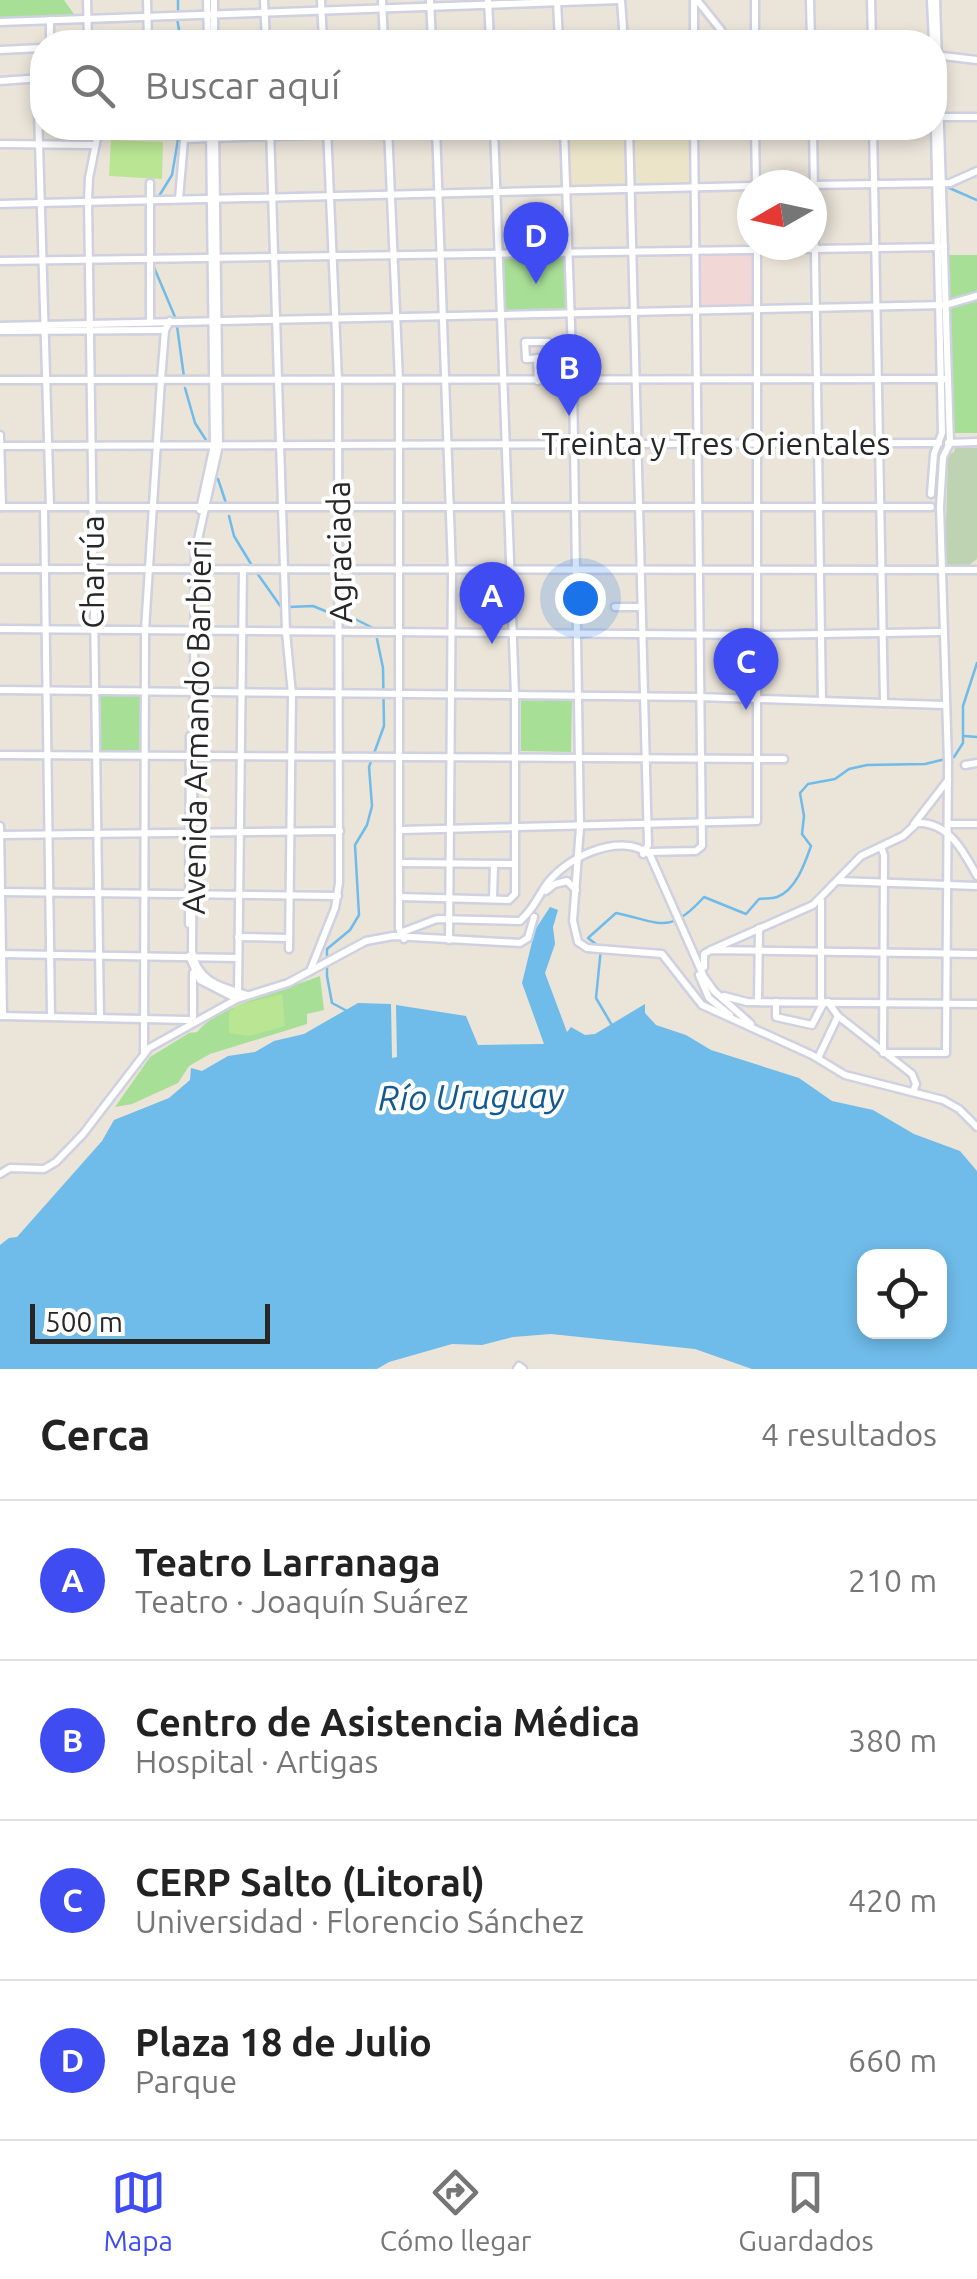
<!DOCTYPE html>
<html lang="es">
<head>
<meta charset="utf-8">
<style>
  :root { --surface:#fff; --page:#f2f2f2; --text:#222; --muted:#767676; --line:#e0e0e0; --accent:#3e4cf2 }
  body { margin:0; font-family:Ubuntu,sans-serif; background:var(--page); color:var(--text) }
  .controls { position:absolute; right:30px; bottom:30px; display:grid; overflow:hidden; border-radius:20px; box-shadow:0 5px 15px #0003 }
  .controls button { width:90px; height:90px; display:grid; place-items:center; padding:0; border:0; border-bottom:2px solid var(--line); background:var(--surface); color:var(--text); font:50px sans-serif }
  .compass { position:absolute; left:737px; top:170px; width:90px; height:90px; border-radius:50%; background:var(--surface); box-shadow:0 5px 15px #0003; rotate:261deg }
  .scale { position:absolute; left:30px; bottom:25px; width:240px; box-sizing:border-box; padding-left:10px; border:5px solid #272727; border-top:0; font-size:28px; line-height:35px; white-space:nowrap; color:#272727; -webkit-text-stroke:8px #fff; paint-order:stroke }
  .you { position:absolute; left:580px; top:598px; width:35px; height:35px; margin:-25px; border:8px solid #fff; border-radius:50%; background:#1a73e8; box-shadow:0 0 0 15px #1a73e833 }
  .badge { display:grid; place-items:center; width:65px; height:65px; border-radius:50%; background:var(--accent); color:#fff; font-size:32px; font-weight:700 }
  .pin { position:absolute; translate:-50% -82px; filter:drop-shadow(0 2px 5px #0008) }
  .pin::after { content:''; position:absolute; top:52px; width:35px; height:30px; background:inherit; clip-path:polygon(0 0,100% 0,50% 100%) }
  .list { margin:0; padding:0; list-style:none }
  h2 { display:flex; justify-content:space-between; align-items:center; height:130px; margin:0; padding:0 40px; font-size:42px }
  h2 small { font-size:32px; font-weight:400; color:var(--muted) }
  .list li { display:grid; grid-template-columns:65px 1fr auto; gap:30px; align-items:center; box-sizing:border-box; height:160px; padding:0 40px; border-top:2px solid var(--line) }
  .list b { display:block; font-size:38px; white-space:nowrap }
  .list p { margin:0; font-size:32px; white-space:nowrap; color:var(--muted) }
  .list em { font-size:32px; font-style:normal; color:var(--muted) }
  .icon { flex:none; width:55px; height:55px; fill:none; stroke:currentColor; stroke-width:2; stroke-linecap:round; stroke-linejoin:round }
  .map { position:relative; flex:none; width:977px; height:1369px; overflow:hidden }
  .search { position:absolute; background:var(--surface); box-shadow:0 5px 15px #0003; left:30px; right:30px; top:30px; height:110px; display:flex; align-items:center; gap:25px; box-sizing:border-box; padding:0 35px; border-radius:40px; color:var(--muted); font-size:38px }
  .sheet { height:770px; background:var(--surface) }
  nav { display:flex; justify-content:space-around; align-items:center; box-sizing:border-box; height:140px; border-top:2px solid var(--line); background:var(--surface); font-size:28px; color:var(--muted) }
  nav a { display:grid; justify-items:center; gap:5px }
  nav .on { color:var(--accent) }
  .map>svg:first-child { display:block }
  .education { fill:#ebe4c9 }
  .medical { fill:#f1d8d6 }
  .green { fill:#a8df97 }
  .cemetery { fill:#bed3b1 }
  .pitch { fill:#bae693 }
  .water { fill:#6fbbe9; fill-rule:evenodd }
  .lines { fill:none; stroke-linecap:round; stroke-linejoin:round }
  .stream { stroke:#6fbbe9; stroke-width:2.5 }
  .minor-casing { stroke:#cfd0e0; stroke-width:11 }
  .minor { stroke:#fff; stroke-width:6 }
  .labels { text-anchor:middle; stroke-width:8; stroke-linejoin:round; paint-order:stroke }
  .street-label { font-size:32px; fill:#272727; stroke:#fff }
  .water-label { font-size:35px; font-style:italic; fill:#125891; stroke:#fff }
</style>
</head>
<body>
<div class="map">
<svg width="977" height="1369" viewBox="0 0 977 1369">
  <rect width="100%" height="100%" fill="#eae4d9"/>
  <g class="education">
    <path d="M567,128H624L626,185L571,187Z"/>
    <path d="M692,128L693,185H641L634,174L633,129Z"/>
  </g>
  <path class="medical" d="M754,250L756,307L701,308L699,252Z"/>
  <g class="green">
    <path d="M0,0H64L76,17L0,21Z"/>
    <path d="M948,255H977V433H952Z"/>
    <path d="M567,256L568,311H505L504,258Z"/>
    <path d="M100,694L140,696L141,750L100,751Z"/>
    <path d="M521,700L572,701L571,752L521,751Z"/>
    <path d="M320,976L324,1010L307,1014V1024L210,1054L189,1066L178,1083L132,1104L115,1107L150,1057L189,1033L197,1032C219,1005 285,990 320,976Z"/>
  </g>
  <path class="cemetery" d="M955,447L977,448V559L968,566L948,565L945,561L948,455L954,452Z"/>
  <g class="pitch">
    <path d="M111,140L163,142L162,179L109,176Z"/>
    <path d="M282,994L285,1026L249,1036L229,1033V1012L238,1005Z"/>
  </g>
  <path class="water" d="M550,907L558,910L553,927L555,944L545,973L567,1032L571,1027L585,1035L595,1034L645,1004V1013L656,1025L686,1035L711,1050L799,1078L832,1101L873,1110L914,1134L960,1151L977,1171V1369H752L695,1349L551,1334L513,1337L482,1345L452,1344L389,1362L377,1369H0V1245L9,1238L17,1237L102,1141L114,1120L169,1098L190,1080L191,1068L202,1071L228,1056L255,1052L274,1041L304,1034L358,1003L391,1004L392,1058L397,1057L396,1005L466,1016L478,1045L544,1044L522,983L535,930ZM864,1256H940V1332H864Z"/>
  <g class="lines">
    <g class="stream">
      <path d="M178,11V0"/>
      <path d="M177,18L181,42"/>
      <path d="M947,187L977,200"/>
      <path d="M159,196L172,175L180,128"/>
      <path d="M153,265L175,317"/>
      <path d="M177,326L184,377"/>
      <path d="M185,388L195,423L206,440"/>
      <path d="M218,479L227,506"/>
      <path d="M229,516L234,536L251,564"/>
      <path d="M257,573L281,607"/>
      <path d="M289,607L313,606L330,613"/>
      <path d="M343,613L375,629"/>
      <path d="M964,736L977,737"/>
      <path d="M347,1011L332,1003L327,976V949L350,930L359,915L355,845L367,825L372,806L369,767L384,726L383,668L377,639"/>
      <path d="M613,1027L596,998L601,948L588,938L616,913C660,922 669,936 704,897L746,914L759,899C765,898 771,899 777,897C796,890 805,863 811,846L802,834L804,816L800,793L808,784L835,779L849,769L867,765L925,764L954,757L963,743V706L977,663"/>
    </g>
    <defs>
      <g id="minor">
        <path d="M87,0L88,42"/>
        <path d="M147,0L148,42"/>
        <path d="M207,0L208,42"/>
        <path d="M214,0V42"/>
        <path d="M264,0L266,42"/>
        <path d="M321,0L323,42"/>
        <path d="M382,0L384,42"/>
        <path d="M430,0L432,42"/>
        <path d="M488,0L490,42"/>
        <path d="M621,0L624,42"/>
        <path d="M697,0L721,30L726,42"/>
        <path d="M810,0L811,42"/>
        <path d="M871,0L872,42"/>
        <path d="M931,0L933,42"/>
        <path d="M557,1L559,42"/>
        <path d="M50,20V42"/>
        <path d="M0,22L619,0"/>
        <path d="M694,42V0"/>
        <path d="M755,42V0"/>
        <path d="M0,50L42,48"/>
        <path d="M934,55L977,60"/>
        <path d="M37,78L50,507"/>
        <path d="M0,81L42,78"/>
        <path d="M938,117H977"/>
        <path d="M99,128L89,178L88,201L100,1017"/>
        <path d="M215,128L219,445L195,553L192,951C197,982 221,987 247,995"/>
        <path d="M270,128L286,632L292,694L289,949"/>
        <path d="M388,128L399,381V928L404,939"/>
        <path d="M436,128L452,570L449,940"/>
        <path d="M564,128L573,381L580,827L573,921L578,942L587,948L662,954L702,1005L812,1055L845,1075L943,1100L959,1109L977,1127"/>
        <path d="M629,128L648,845L643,854"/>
        <path d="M755,128L756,185"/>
        <path d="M813,128L822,701"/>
        <path d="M873,128L884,703"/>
        <path d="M184,139L517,128"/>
        <path d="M0,144L95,145"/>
        <path d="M150,183V321"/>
        <path d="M807,185L950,183L977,171"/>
        <path d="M179,199L185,128"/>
        <path d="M0,204L752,186"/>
        <path d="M0,261L944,247"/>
        <path d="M0,326L945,305L977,296"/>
        <path d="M0,331L165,330"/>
        <path d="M525,342H548L549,358L526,359Z"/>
        <path d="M548,350L572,349"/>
        <path d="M537,358L538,381"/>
        <path d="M0,380L947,379"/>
        <path d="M0,435L2,507"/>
        <path d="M948,443L977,442"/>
        <path d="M0,446L939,443"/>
        <path d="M931,494L934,454L942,433L934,86"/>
        <path d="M0,507H931"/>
        <path d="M44,507L51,1017"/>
        <path d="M200,510L214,445L210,128"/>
        <path d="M0,569L977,570"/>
        <path d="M615,607H641"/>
        <path d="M0,629L758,635L943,632"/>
        <path d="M0,690L698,697L944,705"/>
        <path d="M0,755L784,759"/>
        <path d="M965,765L977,763"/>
        <path d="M914,824L948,780"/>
        <path d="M948,824H977"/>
        <path d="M0,826L3,1016"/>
        <path d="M401,830L757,821V249"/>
        <path d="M0,835L340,831"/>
        <path d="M881,847L884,855L883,1053H946L948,761L940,507L943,457L950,443L936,0"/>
        <path d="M647,852L696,851L702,846L694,128"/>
        <path d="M400,863L514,864"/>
        <path d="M839,881L977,886"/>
        <path d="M546,891L555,884L567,881L576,890"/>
        <path d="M0,892L338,896"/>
        <path d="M400,897L509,900L515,894V695L494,128"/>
        <path d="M493,899L494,864"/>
        <path d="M189,924L190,736"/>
        <path d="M400,933L437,919L520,921C532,910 536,901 544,888C562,859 620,830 650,855L704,977L714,991L751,1024"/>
        <path d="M238,937L289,938"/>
        <path d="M711,950L813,905L861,856L903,836L917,823C948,821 964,852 977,876"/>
        <path d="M0,954L238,958"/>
        <path d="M189,956L200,980L237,999"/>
        <path d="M704,967V954L711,950L977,954"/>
        <path d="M310,971L335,908L339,883L338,380L327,128"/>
        <path d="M193,973V1017"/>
        <path d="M699,975L709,998L730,1015"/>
        <path d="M238,993L243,569"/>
        <path d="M724,996L747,1002L977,1004"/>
        <path d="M758,1001L759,928"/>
        <path d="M776,1002V1017L812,1025L824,1002"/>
        <path d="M821,1002V901"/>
        <path d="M828,1002L838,1016L912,1074L916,1084L913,1092"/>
        <path d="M1,1016L189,1020"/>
        <path d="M144,1052L145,630L161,380L165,330L170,321"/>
        <path d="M818,1058L838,1016"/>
        <path d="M0,1174L10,1168L44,1169L56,1162L83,1134L149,1048L237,999L288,983L366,941L393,936L520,943L528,938L534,917"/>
        <path d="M517,1369L519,1366L523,1369"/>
      </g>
    </defs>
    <use href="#minor" class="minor-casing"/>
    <use href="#minor" class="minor"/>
  </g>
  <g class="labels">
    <g class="street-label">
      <text x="716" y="455">Treinta y Tres Orientales</text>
      <text transform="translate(340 552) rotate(-91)" y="11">Agraciada</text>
      <text transform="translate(93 572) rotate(-90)" y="11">Charrúa</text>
      <text transform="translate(197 727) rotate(-89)" y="11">Avenida Armando Barbieri</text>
    </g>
    <g class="water-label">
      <text transform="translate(471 1097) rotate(-1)" y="12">Río Uruguay</text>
    </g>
  </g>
</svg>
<div class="controls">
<button><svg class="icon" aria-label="locate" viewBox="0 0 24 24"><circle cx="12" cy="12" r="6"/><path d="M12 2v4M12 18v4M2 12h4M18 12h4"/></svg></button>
</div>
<svg class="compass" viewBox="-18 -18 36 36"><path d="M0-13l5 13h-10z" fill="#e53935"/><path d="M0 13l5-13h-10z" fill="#767676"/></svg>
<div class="scale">500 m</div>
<div class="you"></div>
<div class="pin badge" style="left:492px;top:644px">A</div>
<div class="pin badge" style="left:569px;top:416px">B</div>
<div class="pin badge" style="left:746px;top:710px">C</div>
<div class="pin badge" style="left:536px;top:284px">D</div>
<div class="search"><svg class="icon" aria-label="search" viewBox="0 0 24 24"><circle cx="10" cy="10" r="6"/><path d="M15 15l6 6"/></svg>Buscar aquí</div>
</div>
<section class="sheet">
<h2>Cerca<small>4 resultados</small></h2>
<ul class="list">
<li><span class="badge">A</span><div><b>Teatro Larranaga</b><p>Teatro · Joaquín Suárez</p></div><em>210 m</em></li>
<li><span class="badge">B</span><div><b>Centro de Asistencia Médica</b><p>Hospital · Artigas</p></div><em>380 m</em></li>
<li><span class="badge">C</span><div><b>CERP Salto (Litoral)</b><p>Universidad · Florencio Sánchez</p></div><em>420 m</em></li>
<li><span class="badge">D</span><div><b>Plaza 18 de Julio</b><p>Parque</p></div><em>660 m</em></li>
</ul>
</section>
<nav>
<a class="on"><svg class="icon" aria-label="map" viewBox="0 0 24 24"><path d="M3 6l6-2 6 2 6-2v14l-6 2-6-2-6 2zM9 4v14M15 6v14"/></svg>Mapa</a>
<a><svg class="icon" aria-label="directions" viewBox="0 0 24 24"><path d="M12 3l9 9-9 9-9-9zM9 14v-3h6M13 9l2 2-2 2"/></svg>Cómo llegar</a>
<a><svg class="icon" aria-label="saved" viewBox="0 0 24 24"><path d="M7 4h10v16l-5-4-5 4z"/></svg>Guardados</a>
</nav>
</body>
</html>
